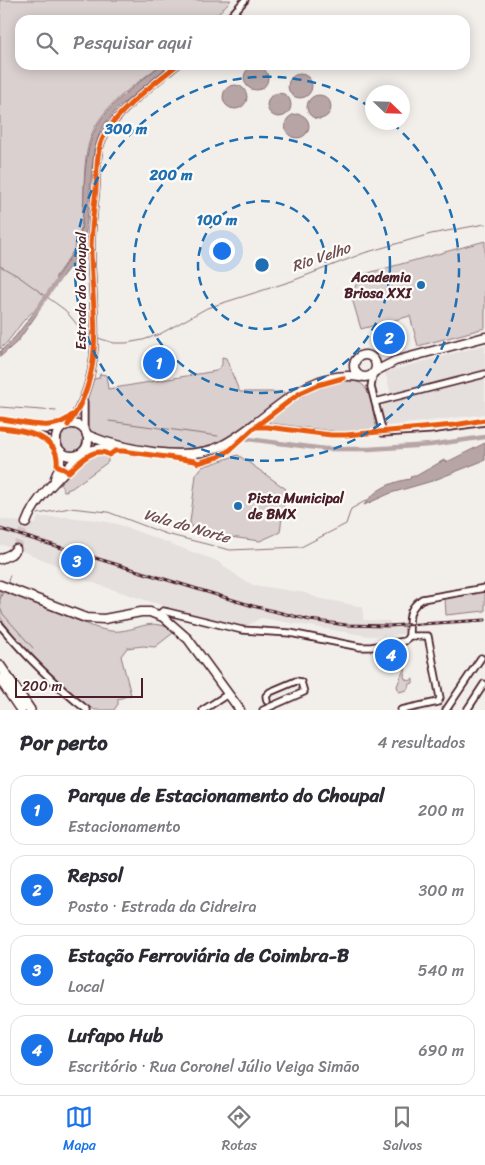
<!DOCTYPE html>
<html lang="pt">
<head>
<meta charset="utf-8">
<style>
  :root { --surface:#fff; --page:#f2f2f3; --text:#2b2b33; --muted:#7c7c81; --line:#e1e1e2; --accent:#1a73e8 }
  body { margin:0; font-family:Sriracha,sans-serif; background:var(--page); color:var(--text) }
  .compass { position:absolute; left:365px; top:85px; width:45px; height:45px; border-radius:50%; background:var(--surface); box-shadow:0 2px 12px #0003; rotate:113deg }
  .scale { position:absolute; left:15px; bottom:12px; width:128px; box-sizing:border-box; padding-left:5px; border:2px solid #4a1f2b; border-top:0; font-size:14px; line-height:18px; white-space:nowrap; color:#4a1f2b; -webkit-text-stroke:4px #fdfcf7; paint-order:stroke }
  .you { position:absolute; left:221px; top:250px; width:18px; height:18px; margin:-12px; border:4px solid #fff; border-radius:50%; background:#1a73e8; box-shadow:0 0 0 8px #1a73e833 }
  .badge { display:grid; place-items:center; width:32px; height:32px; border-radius:50%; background:var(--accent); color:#fff; font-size:16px; font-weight:700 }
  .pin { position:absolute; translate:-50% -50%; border:2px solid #fff; box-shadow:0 1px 5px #0006 }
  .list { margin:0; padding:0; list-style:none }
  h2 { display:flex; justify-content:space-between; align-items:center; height:65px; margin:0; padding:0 20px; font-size:21px }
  h2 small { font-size:16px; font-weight:400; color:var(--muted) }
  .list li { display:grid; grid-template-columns:32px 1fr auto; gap:15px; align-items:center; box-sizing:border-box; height:70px; margin:0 10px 10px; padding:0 10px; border:1px solid var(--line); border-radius:15px }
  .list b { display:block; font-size:19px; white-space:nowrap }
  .list p { margin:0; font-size:16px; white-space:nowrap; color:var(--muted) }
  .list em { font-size:16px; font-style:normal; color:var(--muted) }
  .icon { flex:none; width:28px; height:28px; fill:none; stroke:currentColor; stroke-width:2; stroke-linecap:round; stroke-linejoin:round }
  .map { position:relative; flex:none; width:485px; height:710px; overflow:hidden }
  .search { position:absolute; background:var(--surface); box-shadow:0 2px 12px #0003; left:15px; right:15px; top:15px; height:55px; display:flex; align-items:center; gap:12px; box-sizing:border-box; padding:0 18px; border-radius:15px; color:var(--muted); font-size:19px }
  .sheet { height:385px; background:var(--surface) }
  nav { display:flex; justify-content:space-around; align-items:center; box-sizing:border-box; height:70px; border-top:1px solid var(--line); background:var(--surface); font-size:14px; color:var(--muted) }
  nav a { display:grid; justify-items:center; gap:2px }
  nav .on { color:var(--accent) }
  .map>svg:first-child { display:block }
  .built { fill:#e5dfdd }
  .green { fill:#d9d0cf; stroke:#92787d }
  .water { fill:#b7a5a6; stroke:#8b6f75 }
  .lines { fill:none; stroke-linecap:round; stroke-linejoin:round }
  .stream { stroke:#8b6f75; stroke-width:1 }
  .canal { stroke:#b7a5a6; stroke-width:4.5 }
  .major-tunnel { stroke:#d0c5c5; stroke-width:8; stroke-dasharray:8 4; stroke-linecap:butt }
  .minor-casing { stroke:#4a1f2b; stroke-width:9 }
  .major-casing { stroke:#4a1f2b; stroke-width:11 }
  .highway-casing { stroke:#4a1f2b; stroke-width:12 }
  .minor { stroke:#fdfcf7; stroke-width:5.5 }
  .major { stroke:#fdfcf7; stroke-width:8 }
  .highway { stroke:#fdfcf7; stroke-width:9 }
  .rail-casing { stroke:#4a1f2b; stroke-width:3 }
  .rail { stroke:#fdfcf7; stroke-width:1; stroke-dasharray:4; stroke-linecap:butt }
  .cycleway-casing { stroke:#fdfcf7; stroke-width:8 }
  .cycleway { stroke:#e8590c; stroke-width:5 }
  .ring { fill:none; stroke:#1f6fb2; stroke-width:2.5; stroke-dasharray:9 6 }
  .poi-dot { fill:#1f6fb2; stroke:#fdfcf7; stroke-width:2 }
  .labels { text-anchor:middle; stroke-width:4.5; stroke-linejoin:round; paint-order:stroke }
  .poi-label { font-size:14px; font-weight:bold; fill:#4a1f2b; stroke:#fdfcf7; text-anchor:end }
  .street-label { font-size:14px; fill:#4a1f2b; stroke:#fdfcf7 }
  .water-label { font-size:15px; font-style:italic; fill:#704e56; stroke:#fdfcf7 }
  .centre { fill:#1f6fb2; stroke:#fdfcf7; stroke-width:2.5 }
  .ring-label { font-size:15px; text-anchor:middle; font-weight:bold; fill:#1f6fb2; stroke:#fdfcf7; stroke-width:4.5; stroke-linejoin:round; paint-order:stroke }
</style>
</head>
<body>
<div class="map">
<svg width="485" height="710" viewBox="0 0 485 710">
  <rect width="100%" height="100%" fill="#f2efeb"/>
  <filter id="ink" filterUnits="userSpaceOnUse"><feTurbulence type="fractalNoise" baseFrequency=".02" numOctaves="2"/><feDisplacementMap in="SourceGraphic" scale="10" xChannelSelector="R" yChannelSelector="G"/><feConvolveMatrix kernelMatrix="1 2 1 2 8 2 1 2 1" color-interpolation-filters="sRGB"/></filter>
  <g filter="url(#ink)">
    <g class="built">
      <path d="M485,345V371L391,394L385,372Z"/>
      <path d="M485,378V414L388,426L384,424L381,408L383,404Z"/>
      <path d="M38,517H66L97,520L117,524L217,561L240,578L253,585L305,593L318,598L363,607V620L390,621V624L407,623L405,634L369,636L261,618L243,628L176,610L99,585L74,576L75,573L13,547L0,545V519L36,524Z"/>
    </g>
    <g class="green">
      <path d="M0,0H231L212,20H20V65H160C137,84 107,102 94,129C78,163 89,204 78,239C74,253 64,264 56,276V281L36,310C21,318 14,338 0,349Z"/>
      <path d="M485,241V328L418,346L410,316L361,329L351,295L361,275Z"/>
      <path d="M222,357L226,358L237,386L240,392H284V396C260,414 237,438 208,447C188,453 95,446 87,427C82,415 89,393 92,381L94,379L99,378L100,374L106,375L108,389L216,371L222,365Z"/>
      <path d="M349,380C354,381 360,382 364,386C372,395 374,418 377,430L339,432L269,423L270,418C296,398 317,386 349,380Z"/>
      <circle cx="73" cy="441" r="13"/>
      <path d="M103,453L108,456V462L72,488L67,490V492L64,491L60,483C66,470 89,454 103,453Z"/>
      <path d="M238,455L286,489L280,532L260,541L193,532L190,522L196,475L202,467Z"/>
      <path d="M0,590L97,628C105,630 112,632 120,631C144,628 149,618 174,630L173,633L155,647L143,646L127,648L121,656L131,695L118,699V704L114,710C109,710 100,710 95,710C81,705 5,631 0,616C0,609 0,597 0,590Z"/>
      <path d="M477,592H485V611L446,615L445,598Z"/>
      <path d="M406,668L404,676L405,679L409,681L413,679V683L410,684L407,690L399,692L397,686L404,669Z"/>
    </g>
    <g class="water">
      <path d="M161,65H170L118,108L106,122L100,132L94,150L85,239L77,257L58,282L56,281V278L75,250L80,237C88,197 77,147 106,113C121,95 143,80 161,65Z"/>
      <circle cx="256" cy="78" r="12"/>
      <circle cx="300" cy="86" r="12"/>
      <circle cx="235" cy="97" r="12"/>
      <circle cx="279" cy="105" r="12"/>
      <circle cx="319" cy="107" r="12"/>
      <circle cx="297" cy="126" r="12"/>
      <path d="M36,310L38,311L37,314L18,341L0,357V352L15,337Z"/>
      <path d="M485,443V460L432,481L391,493L364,505C375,489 391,482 410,479L411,476H416L444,460L447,462Z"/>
    </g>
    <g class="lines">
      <g class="stream">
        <path d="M0,266L18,276L65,310L79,327L91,336"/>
        <path d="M98,338L114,343H126L143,340L160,334L207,308L292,281L364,253L431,234L485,224"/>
        <path d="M0,407L56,411"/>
        <path d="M109,421L218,436"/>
        <path d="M38,514L70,508L108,512L166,534L230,550L301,547L346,524L351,509L367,500"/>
        <path d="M7,584L10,575"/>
        <path d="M0,599L4,590"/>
        <path d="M0,608L3,614L33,648"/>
      </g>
      <g class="canal">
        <path d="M34,314L60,277"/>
        <path d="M248,439L325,449H369L430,445L485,437"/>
      </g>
      <path class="major-tunnel" d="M16,549L26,523"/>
      <defs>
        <g id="minor">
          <path d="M227,20L245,0"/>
          <path d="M373,375L371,387L383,433L430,430L485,422"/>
          <path d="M84,402V429"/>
          <path d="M375,402L485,374"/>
          <path d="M0,425L46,430L61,428"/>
          <path d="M68,425C107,371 92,314 91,252C91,231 94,209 96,188C97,172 96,150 104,136C118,110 154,84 177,65"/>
          <path d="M29,430L44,437L57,446"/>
          <path d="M158,615L163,611L168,612L242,630L290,633L360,647H371L405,641L409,636H428L440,698L438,702L401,710"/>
          <path d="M0,625C26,656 55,685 87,710"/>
          <path d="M409,636C410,619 406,610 422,599L485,588"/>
          <path d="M203,710L228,694"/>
          <path d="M263,710L304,692L301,682L296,681L270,692L266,696L267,701"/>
          <path d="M446,710L481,658"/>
          <path d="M467,710L484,684"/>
        </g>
        <g id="major">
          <circle cx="365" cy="366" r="11"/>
          <path d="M376,371L395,361L485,337"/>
          <circle cx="72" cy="440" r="16"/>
          <path d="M87,435C120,449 188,463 221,446C268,423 302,368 360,377"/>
          <path d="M83,452L115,446"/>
          <path d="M55,478L60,466V451"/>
          <path d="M26,523C36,495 62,477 80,454"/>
          <path d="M0,559L11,554L16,549"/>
          <path d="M0,585L86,618L104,619L141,612H150L163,617L188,639L240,710"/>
        </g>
        <g id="highway">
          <path d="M0,666L30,710"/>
          <path d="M0,679L21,710"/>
        </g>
      </defs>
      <use href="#minor" class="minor-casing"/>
      <use href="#major" class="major-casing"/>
      <use href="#highway" class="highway-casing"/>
      <use href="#minor" class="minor"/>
      <use href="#major" class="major"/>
      <use href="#highway" class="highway"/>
      <defs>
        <path id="rail" d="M0,529L253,606L310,620L346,625L388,626L485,620"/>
      </defs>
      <use href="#rail" class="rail-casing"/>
      <use href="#rail" class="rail"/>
      <defs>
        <g id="cycleway">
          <path d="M0,419C23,421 53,434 72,415"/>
          <path d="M68,425C107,371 92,314 91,252C91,231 94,209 96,188C97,172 96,150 104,136C118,110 154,84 177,65"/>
          <path d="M255,427L300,393L318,385L343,378"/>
          <path d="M0,428C23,430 60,436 57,465L69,472C78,463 95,445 109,455L115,451H123L195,461L198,463L218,457L230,450L255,427H267L331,435H346L454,425L485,420"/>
        </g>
      </defs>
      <use href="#cycleway" class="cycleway-casing"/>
      <use href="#cycleway" class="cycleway"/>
    </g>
  </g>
  <g class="ring">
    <circle cx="262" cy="265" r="64"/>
    <circle cx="262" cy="265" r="128"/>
    <path d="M392 123A192 192 0 1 1 372 108"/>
  </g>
  <g class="poi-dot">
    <circle cx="421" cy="285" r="5"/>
    <circle cx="238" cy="506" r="5"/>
  </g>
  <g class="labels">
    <g class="poi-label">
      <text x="411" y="282">Academia<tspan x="411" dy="16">Briosa XXI</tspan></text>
      <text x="248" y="503" text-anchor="start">Pista Municipal<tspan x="248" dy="16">de BMX</tspan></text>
    </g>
    <g class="street-label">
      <text transform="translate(81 291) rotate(-90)" y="5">Estrada do Choupal</text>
    </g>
    <g class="water-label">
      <text transform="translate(321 257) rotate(-19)" y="5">Rio Velho</text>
      <text transform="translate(187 526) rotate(16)" y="5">Vala do Norte</text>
    </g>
  </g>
  <circle cx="262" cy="265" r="8" class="centre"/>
  <g class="ring-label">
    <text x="126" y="134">300 m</text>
    <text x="171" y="180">200 m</text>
    <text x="217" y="225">100 m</text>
  </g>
</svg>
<svg class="compass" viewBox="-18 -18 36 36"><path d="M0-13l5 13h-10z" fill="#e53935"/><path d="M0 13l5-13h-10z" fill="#7c7c81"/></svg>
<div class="scale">200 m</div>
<div class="you"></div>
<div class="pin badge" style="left:159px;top:363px">1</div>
<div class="pin badge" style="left:389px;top:338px">2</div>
<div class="pin badge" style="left:77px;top:561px">3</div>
<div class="pin badge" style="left:391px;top:655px">4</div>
<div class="search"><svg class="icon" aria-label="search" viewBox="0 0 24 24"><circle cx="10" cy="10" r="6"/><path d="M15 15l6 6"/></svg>Pesquisar aqui</div>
</div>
<section class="sheet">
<h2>Por perto<small>4 resultados</small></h2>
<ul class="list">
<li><span class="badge">1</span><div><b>Parque de Estacionamento do Choupal</b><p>Estacionamento</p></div><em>200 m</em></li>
<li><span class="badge">2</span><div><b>Repsol</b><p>Posto · Estrada da Cidreira</p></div><em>300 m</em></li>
<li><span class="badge">3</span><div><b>Estação Ferroviária de Coimbra-B</b><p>Local</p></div><em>540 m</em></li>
<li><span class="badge">4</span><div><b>Lufapo Hub</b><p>Escritório · Rua Coronel Júlio Veiga Simão</p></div><em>690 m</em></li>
</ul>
</section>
<nav>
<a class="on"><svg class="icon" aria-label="map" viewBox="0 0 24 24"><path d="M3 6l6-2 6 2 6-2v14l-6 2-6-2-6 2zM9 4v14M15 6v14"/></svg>Mapa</a>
<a><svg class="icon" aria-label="directions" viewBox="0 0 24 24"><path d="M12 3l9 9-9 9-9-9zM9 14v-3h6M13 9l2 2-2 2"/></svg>Rotas</a>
<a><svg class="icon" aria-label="saved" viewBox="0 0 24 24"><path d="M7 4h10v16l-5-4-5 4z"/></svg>Salvos</a>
</nav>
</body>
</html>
